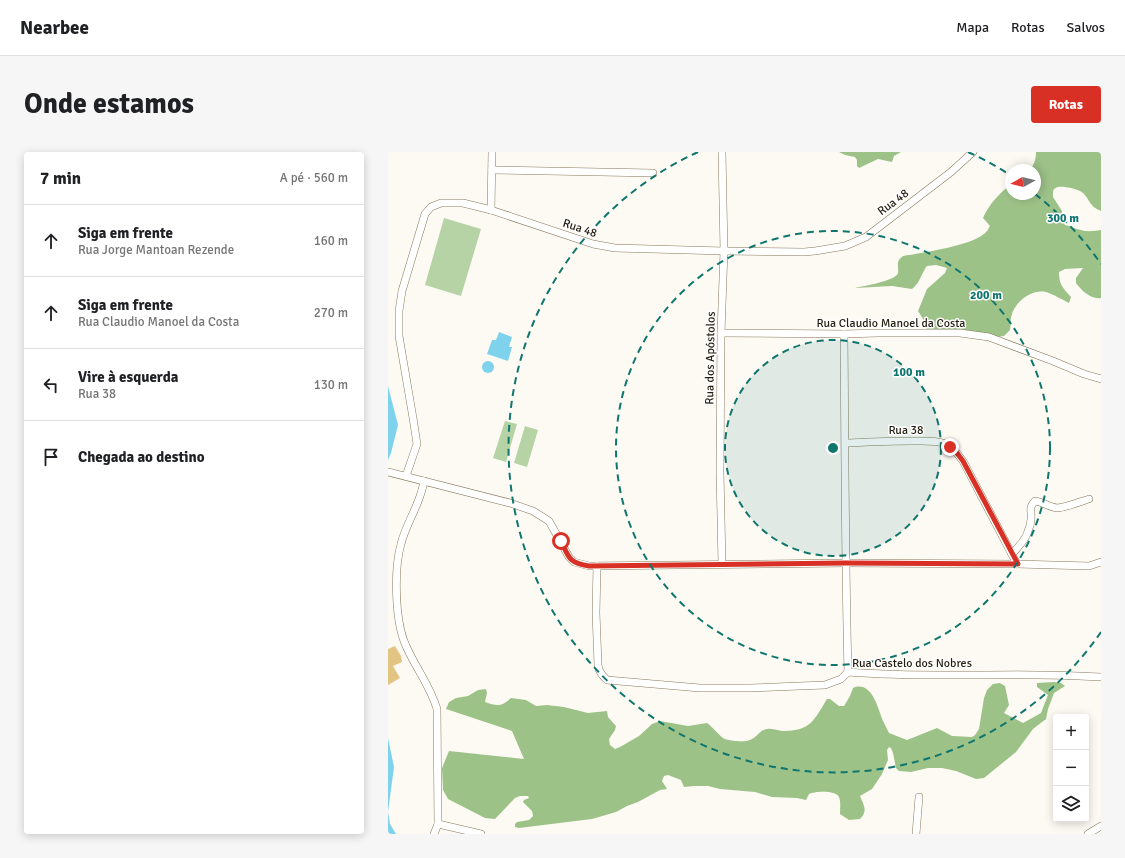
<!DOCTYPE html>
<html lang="pt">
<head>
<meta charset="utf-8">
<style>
  :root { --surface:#fff; --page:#f6f6f6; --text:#202124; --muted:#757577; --line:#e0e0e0; --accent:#d93025 }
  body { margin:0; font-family:Signika,sans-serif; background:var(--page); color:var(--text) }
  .controls { position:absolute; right:12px; bottom:12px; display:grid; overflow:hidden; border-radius:4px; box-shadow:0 2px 10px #0003 }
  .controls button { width:36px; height:36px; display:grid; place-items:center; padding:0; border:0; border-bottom:1px solid var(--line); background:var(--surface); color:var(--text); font:20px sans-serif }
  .compass { position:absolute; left:617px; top:12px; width:36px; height:36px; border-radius:50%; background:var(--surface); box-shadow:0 2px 10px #0003; rotate:262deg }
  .stop { position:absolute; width:12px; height:12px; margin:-9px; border:3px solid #d93025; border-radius:50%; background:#fff }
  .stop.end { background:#d93025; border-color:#fff; box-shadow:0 1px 4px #0008 }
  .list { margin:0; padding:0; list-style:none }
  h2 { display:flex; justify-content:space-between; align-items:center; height:52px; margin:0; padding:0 16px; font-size:17px }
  h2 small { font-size:13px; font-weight:400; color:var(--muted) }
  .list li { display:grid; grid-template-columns:26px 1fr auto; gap:12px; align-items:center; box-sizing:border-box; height:72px; padding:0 16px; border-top:1px solid var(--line) }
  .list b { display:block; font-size:15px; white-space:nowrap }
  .list p { margin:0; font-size:13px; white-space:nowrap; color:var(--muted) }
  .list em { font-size:13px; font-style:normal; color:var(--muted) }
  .icon { flex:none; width:22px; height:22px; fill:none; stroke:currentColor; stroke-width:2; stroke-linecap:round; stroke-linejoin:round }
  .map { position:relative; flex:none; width:713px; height:682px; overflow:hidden; border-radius:4px }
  header { display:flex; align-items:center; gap:24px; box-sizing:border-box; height:56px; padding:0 20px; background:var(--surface); border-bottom:1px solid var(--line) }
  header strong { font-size:19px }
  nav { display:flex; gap:22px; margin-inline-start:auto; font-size:14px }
  .intro { display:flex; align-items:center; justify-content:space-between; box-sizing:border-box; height:96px; padding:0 24px }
  h1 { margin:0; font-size:28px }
  .button { padding:10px 18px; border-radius:4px; background:var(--accent); color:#fff; font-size:14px; font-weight:700 }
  main { display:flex; gap:24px; padding:0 24px }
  aside { flex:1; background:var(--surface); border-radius:4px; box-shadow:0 2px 10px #0003 }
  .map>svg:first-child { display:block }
  .green { fill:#b6d3a6 }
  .forest { fill:#9dc288 }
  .water { fill:#7ed2ec }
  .building { fill:#e2c483 }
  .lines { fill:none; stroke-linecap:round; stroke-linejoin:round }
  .minor-casing { stroke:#87795a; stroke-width:8 }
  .minor { stroke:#fff; stroke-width:7 }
  .route { stroke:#d93025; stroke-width:5 }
  .ring { fill:none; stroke:#0f766e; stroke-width:2; stroke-dasharray:7 5 }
  .labels { text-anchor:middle; stroke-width:3; stroke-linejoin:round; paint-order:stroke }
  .street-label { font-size:12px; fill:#251f12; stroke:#fff }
  .centre { fill:#0f766e; stroke:#fff; stroke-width:2 }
  .ring-label { font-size:12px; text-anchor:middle; font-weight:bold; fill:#0f766e; stroke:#fff; stroke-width:3; stroke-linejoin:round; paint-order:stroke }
</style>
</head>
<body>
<header>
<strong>Nearbee</strong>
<nav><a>Mapa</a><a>Rotas</a><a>Salvos</a></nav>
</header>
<div class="intro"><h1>Onde estamos</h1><a class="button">Rotas</a></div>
<main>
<aside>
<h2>7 min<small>A pé · 560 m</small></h2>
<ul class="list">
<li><svg class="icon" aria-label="ahead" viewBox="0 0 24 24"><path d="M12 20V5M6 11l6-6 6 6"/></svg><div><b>Siga em frente</b><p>Rua Jorge Mantoan Rezende</p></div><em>160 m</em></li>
<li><svg class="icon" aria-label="ahead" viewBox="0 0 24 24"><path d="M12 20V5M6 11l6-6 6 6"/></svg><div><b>Siga em frente</b><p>Rua Claudio Manoel da Costa</p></div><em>270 m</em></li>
<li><svg class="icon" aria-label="left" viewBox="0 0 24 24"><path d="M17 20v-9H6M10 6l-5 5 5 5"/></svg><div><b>Vire à esquerda</b><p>Rua 38</p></div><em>130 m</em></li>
<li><svg class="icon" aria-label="arrive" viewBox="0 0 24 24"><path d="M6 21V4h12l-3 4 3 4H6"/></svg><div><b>Chegada ao destino</b></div></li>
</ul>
</aside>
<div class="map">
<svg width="713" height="682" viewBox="0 0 713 682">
  <rect width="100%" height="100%" fill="#fdfaf4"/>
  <g class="green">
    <path d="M56,66L93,77L73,144L37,133Z"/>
    <path d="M117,269L129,272L118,310L105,306Z"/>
    <path d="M137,274L150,278L139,315L126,311Z"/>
  </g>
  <g class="forest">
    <path d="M451,0H513L506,4L504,10L490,7L471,16L469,14V8L467,5L457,3Z"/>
    <path d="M648,0H713V59C702,55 702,48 695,41C691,37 675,34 670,35C667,36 667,36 665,39V45L674,59L675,70L677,73C683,74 687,77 693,78C699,80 706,79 713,78V146C703,148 693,138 688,131V126L695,116L677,117L671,120C671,133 675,136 683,145L681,151C675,148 665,142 658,140C644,137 628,149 624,162C622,167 623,173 622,178L616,184L602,186L539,178L537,170L530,159L539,137L557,121L559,116L548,113L539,114C533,122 532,131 524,137L504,134L467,136C475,134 508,129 510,121C511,113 507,110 515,104C533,101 589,93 599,79C600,78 601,75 602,74L595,66C601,52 611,42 623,32V42H647V18H641C646,14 648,7 648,0Z"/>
    <path d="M666,530L673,531L677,534L666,541L660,557L658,567L645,577L628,600L596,626L588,627L568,619L554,616H540L523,620L511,619L508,616L505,601L503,596L501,595L499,598L500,608L494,622L484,637L472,644C476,654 480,659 472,667L461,668L452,662C452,657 453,650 451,645C448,638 427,639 421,642L418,648L409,646L384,645L367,640L332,637L320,634H306L296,635L293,628L280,623L276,624L274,629L279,637L272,638L250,650L239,654L228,660L204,667L131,676L127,675V672L129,670L141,668L145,664L144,659L135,650L136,648L141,646L140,644H132L127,646L107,667L97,666L60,647L55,638L54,616L61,599L136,607L124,579L58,557L61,550L68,546L80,544L90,538L98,537L99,541L97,550C109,554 113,555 123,546L138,548L148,554L159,553L176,555L200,561L219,559L220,565L228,574L227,578L221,587L222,593L227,597L232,595L251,584L264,572L272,569L300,574L319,571C325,575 332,585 337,587C343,589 359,591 364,587C370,584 372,578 379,577C384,576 390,579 395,579C423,579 426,568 439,547H442L451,554H456L462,544L465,536C484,528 490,557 495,569C497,573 499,577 501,581L519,588L549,576L564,584L584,585L587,583L591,577L596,546L599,538L605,532L612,531L617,534L621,553L616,561L635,571L653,561L660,543L649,535V531Z"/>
  </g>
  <g class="water">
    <path d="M111,180L124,185L121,195H124L120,209L99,202L104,188H108Z"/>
    <circle cx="100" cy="215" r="6"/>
    <path d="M0,234L10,273L3,301L0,308Z"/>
    <path d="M0,586L6,615L0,660L2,672L8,682H0Z"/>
  </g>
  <path class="building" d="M7,494L13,504L14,510L5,514L12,526L0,533V497Z"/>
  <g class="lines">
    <defs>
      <g id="minor">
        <path d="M104,18L265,21"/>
        <path d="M103,58L104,0"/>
        <path d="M333,181L456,182L490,181H572L601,185L665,209L696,222L713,227"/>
        <path d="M456,182C457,295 457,407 460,520"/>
        <path d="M458,291C480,290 501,289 523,289C534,289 545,288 555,291C563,294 570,302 575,309L629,412"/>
        <path d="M0,320L122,351L145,359L161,369L181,405L186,410L201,414L458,411L629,412L701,414L713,410"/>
        <path d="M18,324L29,292L25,266L11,184V159L14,139L37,62L43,55L53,51H75L103,58L205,92L227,96L336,99L416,100L427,99L457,94L478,85L563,20L585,0"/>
        <path d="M36,329C35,334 34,339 32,344C27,360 17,375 13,392C6,416 7,465 16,489C25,513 42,532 49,557L50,672L46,682"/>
        <path d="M624,402C630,395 638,388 640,379C642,375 643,371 643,367C644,358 640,356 647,349C655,350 661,355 669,356C676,356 694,349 701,347"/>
        <path d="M334,412L332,320L333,181L336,99L334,0"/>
        <path d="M209,414L208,461L210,513C211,520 214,523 219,528L312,536H362L437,533L453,527L460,520C507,524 554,523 600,523C638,522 675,523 713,525"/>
        <path d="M50,672L93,682"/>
        <path d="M528,682L531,645"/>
        <path d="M700,682L713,674"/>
      </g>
    </defs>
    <use href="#minor" class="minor-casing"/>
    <use href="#minor" class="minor"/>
  </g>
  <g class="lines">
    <path class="route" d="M173,389C181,406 181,411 201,414L458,411L630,412L575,309L569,301L562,295"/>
  </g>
  <circle cx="445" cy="296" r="108" fill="#0f766e" fill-opacity=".12"/>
  <g class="ring">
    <circle cx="445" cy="296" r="108"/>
    <circle cx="445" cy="296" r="217"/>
    <path d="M713 480A325 325 0 1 1 310 0M580 0A325 325 0 0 1 622 23M647 42A325 325 0 0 1 713 112"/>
  </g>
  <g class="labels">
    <g class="street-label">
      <text transform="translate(505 50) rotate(-37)" y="4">Rua 48</text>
      <text transform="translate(192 76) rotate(18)" y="4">Rua 48</text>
      <text x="503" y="175">Rua Claudio Manoel da Costa</text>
      <text transform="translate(322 206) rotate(-89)" y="4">Rua dos Apóstolos</text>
      <text x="518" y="282">Rua 38</text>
      <text x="524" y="515">Rua Castelo dos Nobres</text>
    </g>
  </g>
  <circle cx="445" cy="296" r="6" class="centre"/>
  <g class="ring-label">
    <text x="675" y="70">300 m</text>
    <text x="598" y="147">200 m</text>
    <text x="521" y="224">100 m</text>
  </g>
</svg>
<div class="controls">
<button>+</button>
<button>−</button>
<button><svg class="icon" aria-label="layers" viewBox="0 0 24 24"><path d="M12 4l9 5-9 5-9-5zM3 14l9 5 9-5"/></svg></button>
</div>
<svg class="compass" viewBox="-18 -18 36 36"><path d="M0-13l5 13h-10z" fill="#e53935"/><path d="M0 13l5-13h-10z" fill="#757577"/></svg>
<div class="stop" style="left:173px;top:389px"></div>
<div class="stop end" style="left:562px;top:295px"></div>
</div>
</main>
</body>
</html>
